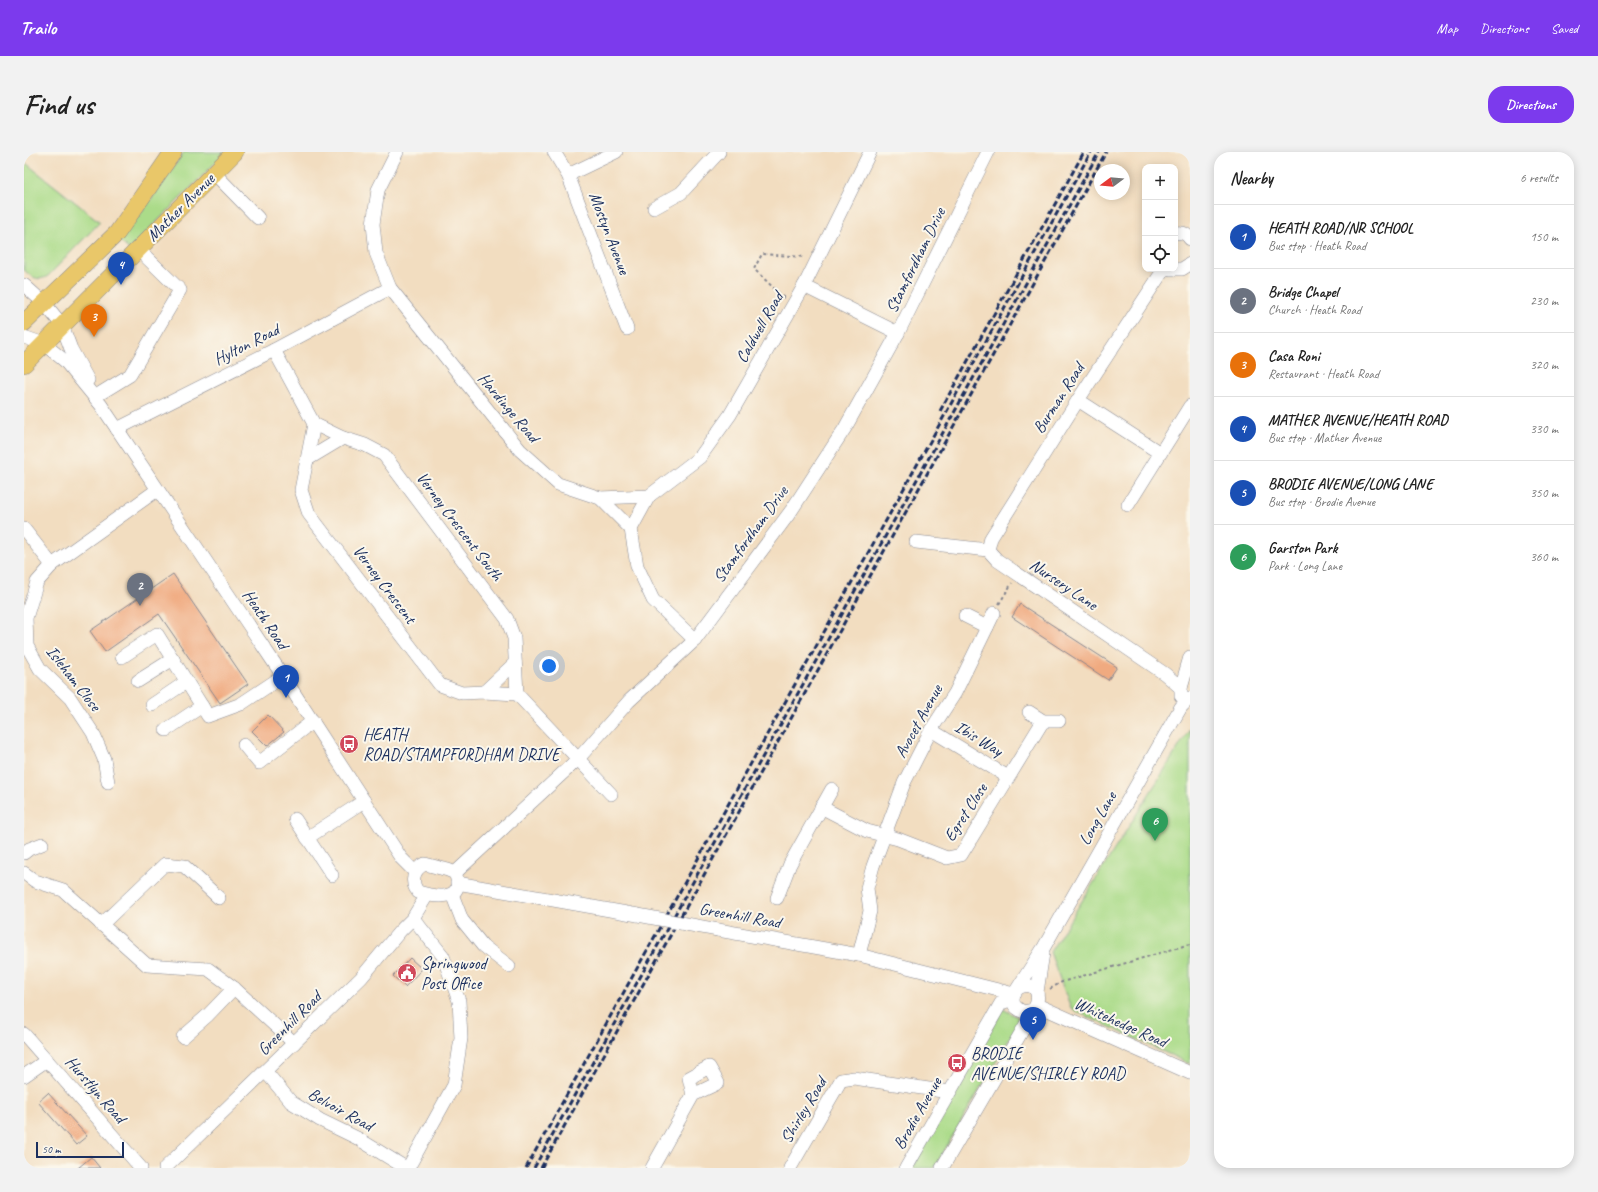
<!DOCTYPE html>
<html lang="en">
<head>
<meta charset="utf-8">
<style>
  :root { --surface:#fff; --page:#f2f2f2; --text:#222; --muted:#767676; --line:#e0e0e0; --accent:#7c3aed }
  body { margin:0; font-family:Caveat,sans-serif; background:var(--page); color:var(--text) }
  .controls { position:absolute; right:12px; top:12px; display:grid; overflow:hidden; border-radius:8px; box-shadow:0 2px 10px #0003 }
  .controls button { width:36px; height:36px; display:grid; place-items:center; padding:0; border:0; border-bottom:1px solid var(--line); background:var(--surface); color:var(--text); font:20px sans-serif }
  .compass { position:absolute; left:1070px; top:12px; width:36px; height:36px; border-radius:50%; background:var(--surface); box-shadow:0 2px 10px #0003; rotate:254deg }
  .scale { position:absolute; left:12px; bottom:10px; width:88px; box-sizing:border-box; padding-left:4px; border:2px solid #1b2f5e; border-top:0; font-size:11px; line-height:14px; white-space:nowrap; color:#1b2f5e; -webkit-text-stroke:3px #fbf7ec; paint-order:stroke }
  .you { position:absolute; left:525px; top:514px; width:14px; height:14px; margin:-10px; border:3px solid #fff; border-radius:50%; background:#1a73e8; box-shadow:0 0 0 6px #1a73e833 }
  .badge { display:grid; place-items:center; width:26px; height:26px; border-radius:50%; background:var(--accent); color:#fff; font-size:13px; font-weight:700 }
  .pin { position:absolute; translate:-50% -33px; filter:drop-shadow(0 1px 2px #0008) }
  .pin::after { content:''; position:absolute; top:21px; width:14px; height:12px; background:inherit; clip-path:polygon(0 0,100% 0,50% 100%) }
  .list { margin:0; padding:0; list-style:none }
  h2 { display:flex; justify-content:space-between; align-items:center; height:52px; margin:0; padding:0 16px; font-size:17px }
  h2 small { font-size:13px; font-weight:400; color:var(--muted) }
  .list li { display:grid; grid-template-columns:26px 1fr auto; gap:12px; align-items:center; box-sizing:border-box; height:64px; padding:0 16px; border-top:1px solid var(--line) }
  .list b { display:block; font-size:15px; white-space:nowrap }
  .list p { margin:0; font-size:13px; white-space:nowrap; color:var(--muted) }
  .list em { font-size:13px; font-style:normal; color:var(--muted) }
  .icon { flex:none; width:22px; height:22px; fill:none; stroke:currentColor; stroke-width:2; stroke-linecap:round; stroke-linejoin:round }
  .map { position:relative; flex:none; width:1166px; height:1016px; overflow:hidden; border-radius:16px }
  header { display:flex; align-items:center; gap:24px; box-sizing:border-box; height:56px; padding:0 20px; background:var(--accent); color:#fff }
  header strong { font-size:19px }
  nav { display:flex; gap:22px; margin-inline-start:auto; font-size:14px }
  .intro { display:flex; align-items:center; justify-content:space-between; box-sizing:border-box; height:96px; padding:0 24px }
  h1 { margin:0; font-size:28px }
  .button { padding:10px 18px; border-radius:16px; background:var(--accent); color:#fff; font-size:14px; font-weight:700 }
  main { display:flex; gap:24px; padding:0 24px }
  aside { flex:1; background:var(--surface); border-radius:16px; box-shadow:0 2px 10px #0003 }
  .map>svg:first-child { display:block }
  .green { fill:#abdb89; stroke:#638574 }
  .building { fill:#f0aa80 }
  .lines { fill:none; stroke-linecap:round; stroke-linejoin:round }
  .minor-casing { stroke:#86868f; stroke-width:14 }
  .major-casing { stroke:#86868f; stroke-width:18 }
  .path { stroke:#86868f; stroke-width:2; stroke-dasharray:3 3; stroke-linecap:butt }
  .minor { stroke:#fff; stroke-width:13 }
  .major { stroke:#e9c769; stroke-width:17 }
  .rail { stroke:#1b2f5e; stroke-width:3; stroke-dasharray:6 3; stroke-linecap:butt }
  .minor-bridge-casing { stroke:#86868f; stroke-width:14; stroke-linecap:butt }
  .minor-bridge { stroke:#fff; stroke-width:13 }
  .labels { text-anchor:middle; stroke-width:4; stroke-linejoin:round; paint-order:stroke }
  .street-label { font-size:17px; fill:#1b2f5e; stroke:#fbf7ec }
  .poi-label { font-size:17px; fill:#1b2f5e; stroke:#fbf7ec; text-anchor:start }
</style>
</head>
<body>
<header>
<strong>Trailo</strong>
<nav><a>Map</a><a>Directions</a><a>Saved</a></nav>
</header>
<div class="intro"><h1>Find us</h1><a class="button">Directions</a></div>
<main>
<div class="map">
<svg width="1166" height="1016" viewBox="0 0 1166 1016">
  <rect width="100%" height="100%" fill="#fbf7ec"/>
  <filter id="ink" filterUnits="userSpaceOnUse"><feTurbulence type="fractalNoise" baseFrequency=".025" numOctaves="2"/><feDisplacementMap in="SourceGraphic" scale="8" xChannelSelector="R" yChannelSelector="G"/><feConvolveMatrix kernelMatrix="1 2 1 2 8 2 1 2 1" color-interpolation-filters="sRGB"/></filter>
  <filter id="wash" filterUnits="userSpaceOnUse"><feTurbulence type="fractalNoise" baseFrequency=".012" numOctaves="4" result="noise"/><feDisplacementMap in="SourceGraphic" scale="16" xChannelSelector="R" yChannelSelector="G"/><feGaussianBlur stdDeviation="0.9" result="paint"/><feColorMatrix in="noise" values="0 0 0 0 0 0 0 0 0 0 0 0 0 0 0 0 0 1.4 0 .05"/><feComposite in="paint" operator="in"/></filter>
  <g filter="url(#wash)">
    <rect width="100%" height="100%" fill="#f2ddc0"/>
    <g class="green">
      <path d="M160,0H202L105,98L95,88L128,46Z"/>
      <path d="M3,12L76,70L24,124C14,130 8,125 0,118V15Z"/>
      <path d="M1166,577V912L1047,857L1026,800Z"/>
      <path d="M979,857L997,867L910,1016H888Z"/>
    </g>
    <g id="blocks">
      <g class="building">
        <path d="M149,422L224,532L196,551L135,462L81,500L66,479Z"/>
        <path d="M996,452L1093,515L1084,528L988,465Z"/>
        <path d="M244,563L260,580L243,594L228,579Z"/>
        <path d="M386,806L398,817L381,835L369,824Z"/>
        <path d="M24,941L63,984L52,993L14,950Z"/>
        <path d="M67,1005L76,1016H54Z"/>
      </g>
    </g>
  </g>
  <g filter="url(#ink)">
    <use href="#blocks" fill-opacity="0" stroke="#86868f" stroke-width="1"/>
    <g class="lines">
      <defs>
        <g id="minor">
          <path d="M373,0L354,38L349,72L352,101L366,136L496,298L534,332L576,346L607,377L613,414L629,448L671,488"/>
          <path d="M530,0L544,23L603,177"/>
          <path d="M190,21L234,66"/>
          <path d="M544,23L592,0"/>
          <path d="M630,56L657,41L695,0"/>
          <path d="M1151,81C1158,80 1162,81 1166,87"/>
          <path d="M1146,117H1158L1166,112"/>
          <path d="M0,133L21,152L38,173L47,197L64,228"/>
          <path d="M780,134L874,181"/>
          <path d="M0,185L20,192L41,209L77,253L259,524L377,706L391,720"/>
          <path d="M250,198L290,272L277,338L285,362L416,533L438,541L460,540L493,542L587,642"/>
          <path d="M72,244L106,223L156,138L114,97"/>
          <path d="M1054,248L1136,301"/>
          <path d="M290,272L319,286L341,293L360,303L483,467L490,486L493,542"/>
          <path d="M93,277L250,198L366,136"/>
          <path d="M284,307L319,286"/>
          <path d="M576,346L625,344L676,305L706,263L780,134L846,0"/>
          <path d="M1104,353L1166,254"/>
          <path d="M0,377L28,413"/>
          <path d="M607,377L625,344"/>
          <path d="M892,390L964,398L973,408L1141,522L1157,536"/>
          <path d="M964,398L967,386L1054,248L1140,117"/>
          <path d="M941,464L963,475"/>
          <path d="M98,505L133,482L184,564L217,552L259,524"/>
          <path d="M114,529L149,507"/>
          <path d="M460,540L491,511"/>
          <path d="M1157,544V536L1166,505"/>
          <path d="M128,553L162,530"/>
          <path d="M1005,560L1019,569H1035"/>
          <path d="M142,578L178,554"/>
          <path d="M907,578L984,625"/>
          <path d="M220,593L235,611L289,569"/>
          <path d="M84,630L80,607L69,581L46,546L16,517L3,494L2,466L13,430L28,413L133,338"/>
          <path d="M797,655L843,679L874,687L923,706L937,703L1019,569"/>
          <path d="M271,667L308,723"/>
          <path d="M283,686L340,649"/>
          <path d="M0,701L5,697L18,692"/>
          <path d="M401,712L424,718L431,721C443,750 410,745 394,740C386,730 389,717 401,712Z"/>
          <path d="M0,721L11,729L39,738L123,813L184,817L210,836L270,891"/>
          <path d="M431,721L554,607L605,549L671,488L767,359L821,276L874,181L964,0"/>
          <path d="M433,731L614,763"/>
          <path d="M428,742L438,768L459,794L485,814"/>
          <path d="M753,746L766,712L808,637"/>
          <path d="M77,773L141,712L160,714L195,746"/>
          <path d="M694,778L835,803L990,842"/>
          <path d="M835,803L846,759L843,736L849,714L880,631L907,578L931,541L970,461"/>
          <path d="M994,836C1024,822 1016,875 993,856C989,853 988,847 990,842L1020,795L1157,555L1166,546"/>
          <path d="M1013,840L1019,801"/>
          <path d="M1013,853L1166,921"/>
          <path d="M0,882L117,1016"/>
          <path d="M159,885L184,863L210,836"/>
          <path d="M242,920L267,950L296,968L333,986L382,1016"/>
          <path d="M0,924L23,908"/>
          <path d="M141,1016L337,826L376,779L389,766L403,743"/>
          <path d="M384,1016L430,933L437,886L435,849L419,804L389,766"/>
          <path d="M628,1016L669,943L694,931L685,915L665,926L669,943"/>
          <path d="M766,1016L817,928L830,926L925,940"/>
          <path d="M882,1016L977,851L989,847"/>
          <path d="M918,1016L1005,867L1004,859"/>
        </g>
        <g id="major">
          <path d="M0,171L93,81L149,0"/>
          <path d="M0,212L211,0"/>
        </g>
      </defs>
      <use href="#minor" class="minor-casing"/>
      <use href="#major" class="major-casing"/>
      <g class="path">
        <path d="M760,146L730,117L738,102L781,105"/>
        <path d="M975,452L988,431"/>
        <path d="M1026,837L1038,830L1166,792"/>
      </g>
      <use href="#minor" class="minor"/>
      <use href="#major" class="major"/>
      <g class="rail">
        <path d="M916,259L1060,0"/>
        <path d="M502,1016L1067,0"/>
        <path d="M510,1016L1075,0"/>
        <path d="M517,1016L1082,0"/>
      </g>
      <defs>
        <path id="minor-bridge" d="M614,763L694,778"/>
      </defs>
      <use href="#minor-bridge" class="minor-bridge-casing"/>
      <use href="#minor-bridge" class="minor-bridge"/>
    </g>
  </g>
  <defs>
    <symbol id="bus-disc" viewBox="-11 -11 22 22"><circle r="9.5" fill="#d1495b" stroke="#fbf7ec"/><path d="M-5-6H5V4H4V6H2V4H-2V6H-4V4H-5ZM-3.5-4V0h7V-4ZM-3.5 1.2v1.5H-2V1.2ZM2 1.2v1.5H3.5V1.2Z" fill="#fff"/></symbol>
    <symbol id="civic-disc" viewBox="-11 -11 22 22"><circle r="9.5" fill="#d1495b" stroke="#fbf7ec"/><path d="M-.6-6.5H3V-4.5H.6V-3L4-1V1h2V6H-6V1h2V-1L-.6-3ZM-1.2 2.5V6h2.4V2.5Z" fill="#fff"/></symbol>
  </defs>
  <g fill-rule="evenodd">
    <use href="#bus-disc" x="314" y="581" width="22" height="22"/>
    <use href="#civic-disc" x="372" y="810" width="22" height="22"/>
    <use href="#bus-disc" x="922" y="900" width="22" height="22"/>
  </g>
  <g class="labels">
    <g class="street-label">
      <text transform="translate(156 55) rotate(-45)" y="6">Mather Avenue</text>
      <text transform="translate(586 81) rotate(69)" y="6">Mostyn Avenue</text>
      <text transform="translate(891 108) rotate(-64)" y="6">Stamfordham Drive</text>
      <text transform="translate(735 175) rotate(-60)" y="6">Caldwell Road</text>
      <text transform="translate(222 192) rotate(-27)" y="6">Hylton Road</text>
      <text transform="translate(1034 246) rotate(-57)" y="6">Burman Road</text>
      <text transform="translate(485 255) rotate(50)" y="6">Hardinge Road</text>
      <text transform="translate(436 374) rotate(53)" y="6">Verney Crescent South</text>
      <text transform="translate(726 382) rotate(-54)" y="6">Stamfordham Drive</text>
      <text transform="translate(361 432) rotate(53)" y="6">Verney Crescent</text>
      <text transform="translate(1040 432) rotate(34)" y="6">Nursery Lane</text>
      <text transform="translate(242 467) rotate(56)" y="6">Heath Road</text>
      <text transform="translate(50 526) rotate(52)" y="6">Isleham Close</text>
      <text transform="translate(894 569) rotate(-61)" y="6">Avocet Avenue</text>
      <text transform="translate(955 586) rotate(31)" y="6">Ibis Way</text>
      <text transform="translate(941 660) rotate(-57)" y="6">Egret Close</text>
      <text transform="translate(1073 666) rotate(-60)" y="6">Long Lane</text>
      <text transform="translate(716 763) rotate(10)" y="6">Greenhill Road</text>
      <text transform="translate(1097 870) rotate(24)" y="6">Whitehedge Road</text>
      <text transform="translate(265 871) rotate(-45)" y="6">Greenhill Road</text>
      <text transform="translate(72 937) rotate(49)" y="6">Hurstlyn Road</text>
      <text transform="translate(317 957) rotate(29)" y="6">Belvoir Road</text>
      <text transform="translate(779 958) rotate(-59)" y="6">Shirley Road</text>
      <text transform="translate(893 961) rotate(-60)" y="6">Brodie Avenue</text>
    </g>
    <g class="poi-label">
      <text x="339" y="588">HEATH<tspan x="339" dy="20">ROAD/STAMPFORDHAM DRIVE</tspan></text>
      <text x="397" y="817">Springwood<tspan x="397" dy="20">Post Office</tspan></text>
      <text x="947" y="907">BRODIE<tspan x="947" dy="20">AVENUE/SHIRLEY ROAD</tspan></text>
    </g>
  </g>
</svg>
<div class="controls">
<button>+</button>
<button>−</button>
<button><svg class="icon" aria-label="locate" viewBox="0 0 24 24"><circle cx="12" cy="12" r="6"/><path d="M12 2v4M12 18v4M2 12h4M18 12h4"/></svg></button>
</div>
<svg class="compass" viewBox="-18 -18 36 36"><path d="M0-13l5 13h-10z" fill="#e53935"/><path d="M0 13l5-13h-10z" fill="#767676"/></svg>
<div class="scale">50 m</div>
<div class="you"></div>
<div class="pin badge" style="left:262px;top:546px;background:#1a4fb4">1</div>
<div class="pin badge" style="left:116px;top:454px;background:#6b7280">2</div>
<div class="pin badge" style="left:70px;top:185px;background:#e8710a">3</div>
<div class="pin badge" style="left:97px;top:133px;background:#1a4fb4">4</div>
<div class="pin badge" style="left:1009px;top:888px;background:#1a4fb4">5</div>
<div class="pin badge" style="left:1131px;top:689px;background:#2e9e5b">6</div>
</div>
<aside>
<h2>Nearby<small>6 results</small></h2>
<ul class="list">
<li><span class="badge" style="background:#1a4fb4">1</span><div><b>HEATH ROAD/NR SCHOOL</b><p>Bus stop · Heath Road</p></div><em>150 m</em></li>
<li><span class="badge" style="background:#6b7280">2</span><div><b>Bridge Chapel</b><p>Church · Heath Road</p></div><em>230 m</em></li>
<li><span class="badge" style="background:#e8710a">3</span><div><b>Casa Roni</b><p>Restaurant · Heath Road</p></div><em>320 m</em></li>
<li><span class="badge" style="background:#1a4fb4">4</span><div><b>MATHER AVENUE/HEATH ROAD</b><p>Bus stop · Mather Avenue</p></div><em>330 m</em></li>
<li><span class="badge" style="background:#1a4fb4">5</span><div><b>BRODIE AVENUE/LONG LANE</b><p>Bus stop · Brodie Avenue</p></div><em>350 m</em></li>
<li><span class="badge" style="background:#2e9e5b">6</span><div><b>Garston Park</b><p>Park · Long Lane</p></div><em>360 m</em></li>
</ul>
</aside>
</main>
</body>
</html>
